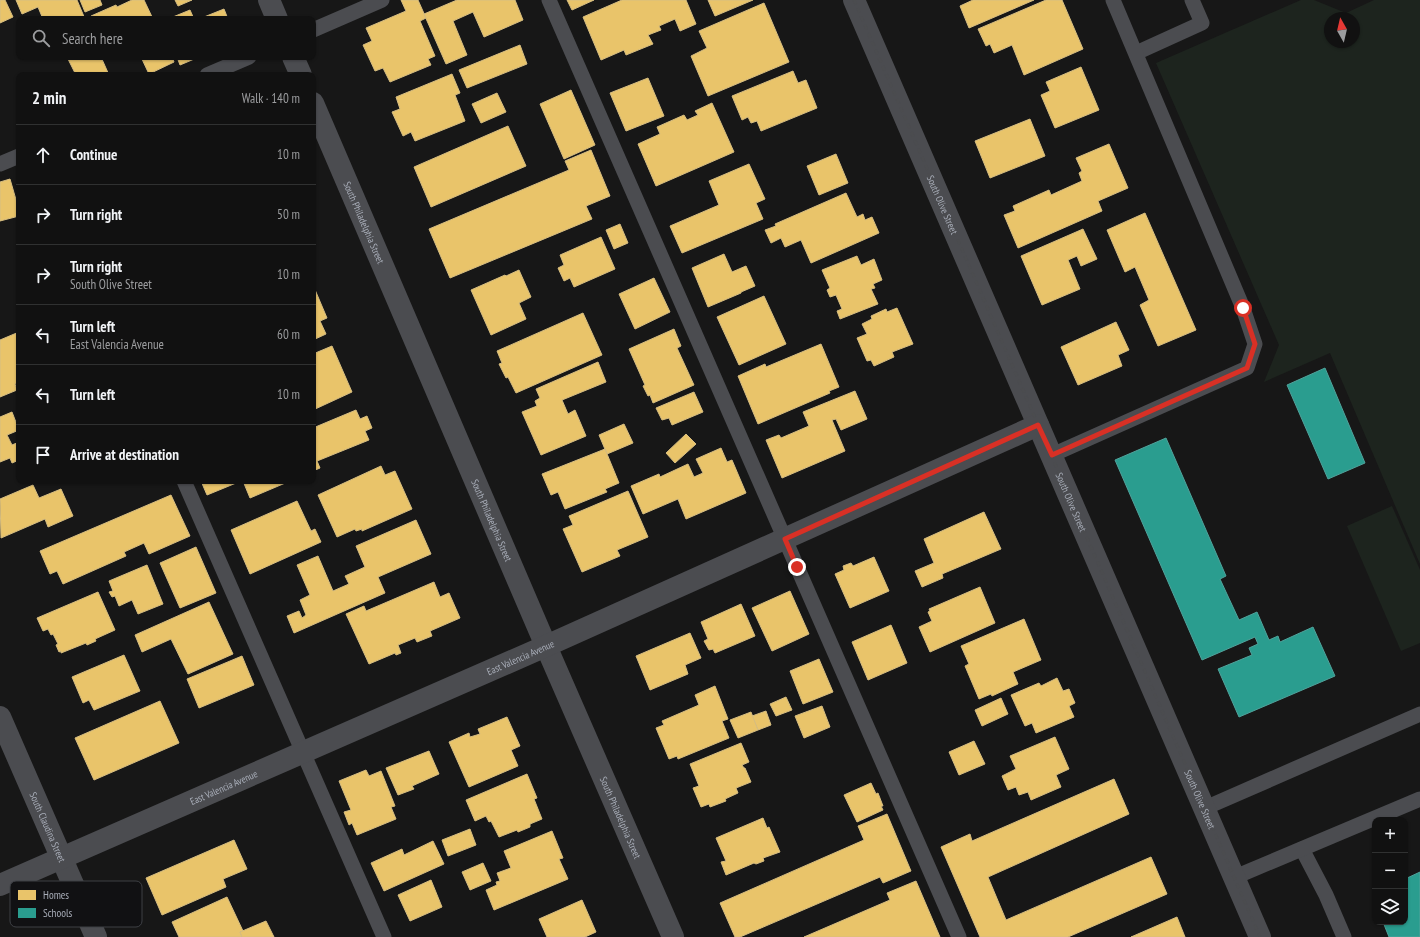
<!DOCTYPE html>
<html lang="en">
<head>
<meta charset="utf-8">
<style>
  :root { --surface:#111; --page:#1e1f1f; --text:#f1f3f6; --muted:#9c9d9f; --line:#303131 }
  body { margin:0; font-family:"PT Sans Narrow",sans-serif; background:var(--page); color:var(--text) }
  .controls { position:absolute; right:12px; bottom:12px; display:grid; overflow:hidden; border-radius:8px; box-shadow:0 1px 3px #0004 }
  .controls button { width:36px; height:36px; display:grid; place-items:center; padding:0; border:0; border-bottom:1px solid var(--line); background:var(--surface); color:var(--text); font:20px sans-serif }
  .compass { position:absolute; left:1324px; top:12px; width:36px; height:36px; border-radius:50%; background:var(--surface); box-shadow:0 1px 3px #0004; rotate:352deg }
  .stop { position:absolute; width:12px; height:12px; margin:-9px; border:3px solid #d93025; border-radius:50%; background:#fff }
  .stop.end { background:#d93025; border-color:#fff; box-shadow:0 1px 4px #0008 }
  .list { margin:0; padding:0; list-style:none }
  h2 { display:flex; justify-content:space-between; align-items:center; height:52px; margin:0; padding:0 16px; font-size:17px }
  h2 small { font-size:13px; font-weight:400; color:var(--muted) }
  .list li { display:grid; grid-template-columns:26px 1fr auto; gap:12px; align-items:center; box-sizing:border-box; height:60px; padding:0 16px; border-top:1px solid var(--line) }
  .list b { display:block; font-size:15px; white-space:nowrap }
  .list p { margin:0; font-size:13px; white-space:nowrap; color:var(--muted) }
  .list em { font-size:13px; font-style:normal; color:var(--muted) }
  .icon { flex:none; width:22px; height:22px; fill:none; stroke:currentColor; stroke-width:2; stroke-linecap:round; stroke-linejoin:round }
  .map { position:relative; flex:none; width:1420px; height:937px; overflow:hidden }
  .search { position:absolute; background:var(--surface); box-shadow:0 1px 3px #0004; left:16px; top:16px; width:300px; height:44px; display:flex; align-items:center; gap:10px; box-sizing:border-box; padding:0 14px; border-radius:8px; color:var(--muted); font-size:15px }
  .panel { position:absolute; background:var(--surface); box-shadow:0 1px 3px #0004; left:16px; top:72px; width:300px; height:412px; border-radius:8px }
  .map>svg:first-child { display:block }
  .green { fill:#1d241e; fill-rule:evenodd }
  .homes { fill:#e9c46a; stroke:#d6bd81 }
  .schools { fill:#2a9d8f; stroke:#50a29b }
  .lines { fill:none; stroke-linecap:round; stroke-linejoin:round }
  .service { stroke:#4b4c50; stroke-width:15 }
  .minor { stroke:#4b4c50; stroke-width:22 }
  .rail { stroke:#4b4c4f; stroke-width:3; stroke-dasharray:5 4; stroke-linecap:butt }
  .route { stroke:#d93025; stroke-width:5 }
  .labels { text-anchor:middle; stroke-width:4; stroke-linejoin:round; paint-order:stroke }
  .street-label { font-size:10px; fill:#a8adb8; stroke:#111113 }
  .key { fill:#111113; stroke:#3e4045; stroke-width:1 }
  .key-label { font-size:11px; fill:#a8adb8 }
</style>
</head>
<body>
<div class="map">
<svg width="1420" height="937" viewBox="0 0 1420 937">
  <rect width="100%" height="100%" fill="#171717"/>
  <g class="green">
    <path d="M1301,0H1314L1346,13L1374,0H1420V564L1330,353L1264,382L1279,345L1156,63ZM1330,18H1354V42H1330Z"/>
    <path d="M1392,506L1420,570V643L1401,651L1347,526Z"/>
  </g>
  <g class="homes">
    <path d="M0,0H5L13,17L0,23Z"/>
    <path d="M16,0H77L85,19H43L38,7L22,14Z"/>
    <path d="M80,0H100L102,5L85,12Z"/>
    <path d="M132,0H144L153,19H93L91,16L116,5L117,7Z"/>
    <path d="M175,0H192L178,6Z"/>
    <path d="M401,0H418L426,18L420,21L435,56L428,59L431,65L390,82L383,68L375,71L363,45L372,41L366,28L406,11Z"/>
    <path d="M457,0H515L523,20L484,37L473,12L453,21L467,55L446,64L424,14Z"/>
    <path d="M567,0H594L572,10Z"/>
    <path d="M622,0H686L696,24L680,31L675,19L659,26L661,30L648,35L653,44L626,55L624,50L601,60L583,17Z"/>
    <path d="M708,0H753L715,16Z"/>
    <path d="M973,0H1034L969,28L960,6Z"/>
    <path d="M1046,0H1062L1083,49L1024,75L1012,45L994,53L990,44L986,46L978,29Z"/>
    <path d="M764,3L789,62L708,96L691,56L707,48L699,31Z"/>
    <path d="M224,9L228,19H199Z"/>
    <path d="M190,10L194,19H168Z"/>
    <path d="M520,45L527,64L467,88L459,70Z"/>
    <path d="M67,57H101L109,75H76Z"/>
    <path d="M141,57H172L174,62L149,74Z"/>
    <path d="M177,57H199L180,65Z"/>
    <path d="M1081,67L1099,110L1055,128L1041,95L1050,91L1046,82Z"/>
    <path d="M793,71L798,83L806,80L817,108L761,131L757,121L751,123L748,117L742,120L732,96Z"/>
    <path d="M452,74L460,93L455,95L465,121L415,141L411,132L403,136L392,112L400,109L396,97Z"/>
    <path d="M648,78L664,116L626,131L610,93Z"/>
    <path d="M571,90L595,145L564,159L540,104Z"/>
    <path d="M497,93L506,112L481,123L472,104Z"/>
    <path d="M712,103L734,152L656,186L638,144L660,134L657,127L684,115L687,120L698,115L695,111Z"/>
    <path d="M1030,119L1045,156L990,178L975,141Z"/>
    <path d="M508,126L526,166L431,207L414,167Z"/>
    <path d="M1109,144L1128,188L1098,201L1102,211L1018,248L1004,215L1015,211L1013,206L1049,190L1051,195L1082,181L1079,173L1082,171L1076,158Z"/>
    <path d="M591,150L610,196L586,206L592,219L450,278L429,229L569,170L565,161Z"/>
    <path d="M836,154L848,183L819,195L807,166Z"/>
    <path d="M749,164L765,199L756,203L763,219L682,253L670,226L719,205L709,181Z"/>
    <path d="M10,179L19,210V216L0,221V182Z"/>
    <path d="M846,193L857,217L863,214L865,220L872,217L879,233L811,263L801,240L785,247L781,238L771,243L765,230L776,226L775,224Z"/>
    <path d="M1145,213L1196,330L1158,346L1140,305L1149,300L1135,267L1125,272L1107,230Z"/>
    <path d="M620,224L628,243L614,249L606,230Z"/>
    <path d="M1083,229L1097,259L1081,266L1077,256L1068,260L1080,289L1042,305L1021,256Z"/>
    <path d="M601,237L615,269L574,287L570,278L564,281L558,268L564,265L560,255Z"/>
    <path d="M724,254L732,272L746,266L755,286L741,292V293L708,307L692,268Z"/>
    <path d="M857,256L861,265L874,259L882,280L873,284L875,288L871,289L878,304L840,319L837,311L842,309L836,295L830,297L827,290L830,288L822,270Z"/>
    <path d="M519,270L531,297L519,303L526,319L491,335L471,290L505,275L506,276Z"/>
    <path d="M654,278L670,312L635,329L619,294Z"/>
    <path d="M313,285L327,318L320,321L326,334L313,340Z"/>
    <path d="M764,296L786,344L739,365L717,317Z"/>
    <path d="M897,308L913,344L892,352L894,357L874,366L871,360L867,361L857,338L867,334L862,324L872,319L871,316L886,309L887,312Z"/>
    <path d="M583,313L602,355L516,393L508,377L506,378L499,364L502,363L497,351Z"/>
    <path d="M1116,322L1129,350L1118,355L1122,366L1078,385L1061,347Z"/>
    <path d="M674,329L681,346L677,348L694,385L653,403L650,395L648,396L643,386L645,385L629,349Z"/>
    <path d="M19,332V382L15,384L17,390L0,397V340Z"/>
    <path d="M821,344L839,387L829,391L830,393L758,424L738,376L765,364L766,367Z"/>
    <path d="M332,346L352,392L313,410V354Z"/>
    <path d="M598,362L606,382L562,400L568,414L575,410L586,436L541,455L522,412L537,406L535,401L540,398L536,389Z"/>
    <path d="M855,391L867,419L841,430L836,419L832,420L845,451L782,478L766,440L779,435L781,438L809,426L803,412Z"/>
    <path d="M694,392L703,412L672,425L669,418L662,420L656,408Z"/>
    <path d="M356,410L360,419L367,416L372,428L365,431L369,440L317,461L320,468L313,471V428Z"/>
    <path d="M12,412L19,430L7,435L12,445L19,442V460L12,463L10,458L0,462V417Z"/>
    <path d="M624,424L633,443L607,454L599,435Z"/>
    <path d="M686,434L696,444L675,463L666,453Z"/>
    <path d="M721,448L727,462L732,460L746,493L686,519L678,499L643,514L631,486L659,474L660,477L688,464L694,477L703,473L696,459Z"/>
    <path d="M605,449L619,483L605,489L607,492L565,509L558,492L551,495L542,474Z"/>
    <path d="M381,466L385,475L395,471L412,509L362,531V529L356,531L355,529L337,537L318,495Z"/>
    <path d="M201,481H241L207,495Z"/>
    <path d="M243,481H290L250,498Z"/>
    <path d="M33,485L39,498L61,489L73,516L48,527L45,519L1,538L0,499Z"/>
    <path d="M628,491L648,537L617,550L620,556L582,572L563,529L573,525L569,516Z"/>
    <path d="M171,495L190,536L149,554L144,543L124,552L126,556L63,584L57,571L50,574L40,551Z"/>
    <path d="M297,501L311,531L315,529L321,542L250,574L231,530Z"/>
    <path d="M984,512L1001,549L942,574L943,578L922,587L915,571L934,563L924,539Z"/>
    <path d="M416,520L431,554L378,577L385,593L294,633L287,616L299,611L302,618L306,615L300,600L310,595L297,565L318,556L333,591L349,584L345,576L365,567L356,546Z"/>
    <path d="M196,547L216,593L180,608L160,563Z"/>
    <path d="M874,557L889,591L850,608L835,574L844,570L843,566L851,563L853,566Z"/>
    <path d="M147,565L163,604L138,614L132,600L119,606L115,596L112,597L109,592L113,591L109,581Z"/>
    <path d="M434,582L440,597L449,593L460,618L430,631L432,636L417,642L415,638L398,645L401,653L396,655L395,653L369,664L346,614L364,606L366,611Z"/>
    <path d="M980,587L995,623L930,652L919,627L932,621L928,612L930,611L929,609Z"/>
    <path d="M790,591L809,634L772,651L752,608Z"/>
    <path d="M98,592L115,630L95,639L96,641L87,645L86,643L61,653V651L59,652L56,645L58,644L53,634L51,635L48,629L43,631L37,618Z"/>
    <path d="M209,602L233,654L188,674L171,639L142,652L135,635Z"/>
    <path d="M741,604L755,636L715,653L713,649L709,650L704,641L708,639L701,622Z"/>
    <path d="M1024,619L1041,660L1013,672L1018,684L992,696L991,694L979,699L965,666L969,664L961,646Z"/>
    <path d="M891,625L907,663L868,680L852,642Z"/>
    <path d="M690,633L701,658L685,665L688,674L650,690L636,656Z"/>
    <path d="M124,655L140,691L94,710L89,700L83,703L72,677Z"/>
    <path d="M242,656L254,685L199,708L187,679Z"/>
    <path d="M819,659L833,692L803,704L790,671Z"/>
    <path d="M1057,678L1063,691L1069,689L1075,703L1069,706L1074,717L1036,733L1032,723L1025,726L1011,695L1039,683L1041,686Z"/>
    <path d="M715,686L728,719L722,721L729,738L678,759L677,756L669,759L656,728L664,725L662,721L699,705L695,695Z"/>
    <path d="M786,697L792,710L776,716L770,704Z"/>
    <path d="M1001,698L1008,714L982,726L975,710Z"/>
    <path d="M160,701L179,743L94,780L75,738Z"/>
    <path d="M822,706L830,727L804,738L795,716Z"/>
    <path d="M766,711L771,725L758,730L752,716Z"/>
    <path d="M751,712L758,730L738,738L730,720Z"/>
    <path d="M507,717L520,746L511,750L518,766L469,787L449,742L469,733L470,737L480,734L478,729Z"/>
    <path d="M1055,737L1069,769L1056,775L1061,787L1031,800L1028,792L1019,795L1016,787L1008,790L1002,776L1016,769L1010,756Z"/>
    <path d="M974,741L985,764L959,775L949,752Z"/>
    <path d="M741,743L749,762L742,765L744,768H745L751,782L736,788L738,793L725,799L726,801L710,807L709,804L701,807L693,788L699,786L690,764Z"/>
    <path d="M429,751L439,774L412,786L414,789L398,795L386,768Z"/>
    <path d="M366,770L369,776L381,771L395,806L391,807L396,819L357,835L352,823L349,825L344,812L351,810L339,781Z"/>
    <path d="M527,774L537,798L534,799L542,819L530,824V827L518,832L517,830L499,837L491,821L489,822L486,816L475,821L466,800Z"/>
    <path d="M1114,779L1129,814L988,877L1006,920L1151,857L1167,894L1068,937H980L941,847L970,834L972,841Z"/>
    <path d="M871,783L876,794L878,793L883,806H881L883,810L857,822L844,795Z"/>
    <path d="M887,814L911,871L883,883L880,877L740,937H735L720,903L864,840L858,826Z"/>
    <path d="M763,818L767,828L769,827L780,852L763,858L764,861L756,864L754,863L726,875L721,862L726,861L716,838Z"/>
    <path d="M470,829L476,845L448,856L442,840Z"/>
    <path d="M552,831L563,858L559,859L568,879L494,910L486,890L497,885L496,882L500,881L497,873L511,868L504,851Z"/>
    <path d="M234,840L247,869L223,879L226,887L162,915L146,878Z"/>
    <path d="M433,841L444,864L384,891L371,863L402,849L404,855Z"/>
    <path d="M483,863L491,881L470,890L462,872Z"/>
    <path d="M431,880L442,907L410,921L398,895Z"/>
    <path d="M916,881L940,937H804L890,900L887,893Z"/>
    <path d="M227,897L243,931L240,932L242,937H179L172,922Z"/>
    <path d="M582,900L596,932L585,937H547L539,919Z"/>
    <path d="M1177,917L1185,937H1131Z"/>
    <path d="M266,921L274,937H242L240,932Z"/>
  </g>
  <g class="schools">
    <path d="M1325,368L1365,463L1328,479L1287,385Z"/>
    <path d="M1166,438L1226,576L1220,579L1239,620L1257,612L1269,640L1278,636L1280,642L1313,627L1335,676L1239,717L1218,669L1252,655L1249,648L1258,644L1255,637L1202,660L1115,460Z"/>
    <path d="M1420,872V937H1389L1383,922H1405V879Z"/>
  </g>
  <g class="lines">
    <g class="service">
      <path d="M549,0L959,937"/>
      <path d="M313,30L382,0"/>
      <path d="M1136,53L1202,23L1192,0"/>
      <path d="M207,75L249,57"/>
      <path d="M0,164L19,156"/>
      <path d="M1052,455L1247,368L1255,344L1243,308L1113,0"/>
      <path d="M184,481L384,937"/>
      <path d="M1205,808L1420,714"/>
      <path d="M1302,849L1326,895L1344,937"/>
      <path d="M1235,877L1420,799"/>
    </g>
    <g class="minor">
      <path d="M269,0L277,19"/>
      <path d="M854,0L1260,937"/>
      <path d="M293,57L301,75"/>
      <path id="s1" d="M313,103L546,646L673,937"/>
      <path id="s2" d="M0,717L96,937"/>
      <path id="s3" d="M0,885L546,646L1038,425"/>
    </g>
    <path class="rail" id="s4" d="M854,0L1260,937"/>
  </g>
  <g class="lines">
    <path class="route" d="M797,567L785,539L1038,425L1052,455L1247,368L1255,344L1243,308"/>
  </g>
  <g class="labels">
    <g class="street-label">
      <text dy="4" stroke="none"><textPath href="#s4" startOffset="223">South Olive Street</textPath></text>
      <text dy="4" stroke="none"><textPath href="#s1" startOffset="130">South Philadelphia Street</textPath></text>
      <text dy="4" stroke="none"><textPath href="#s4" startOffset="547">South Olive Street</textPath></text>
      <text dy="4" stroke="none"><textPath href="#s1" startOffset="454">South Philadelphia Street</textPath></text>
      <text dy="4" stroke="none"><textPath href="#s3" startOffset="568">East Valencia Avenue</textPath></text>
      <text dy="4" stroke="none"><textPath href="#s3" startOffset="244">East Valencia Avenue</textPath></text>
      <text dy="4" stroke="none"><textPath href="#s4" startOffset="871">South Olive Street</textPath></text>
      <text dy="4" stroke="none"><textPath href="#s1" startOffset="778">South Philadelphia Street</textPath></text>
      <text dy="4" stroke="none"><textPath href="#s2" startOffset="120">South Claudina Street</textPath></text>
    </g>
  </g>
  <rect x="10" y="881" width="132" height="46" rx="6" class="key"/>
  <rect x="18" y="890" width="18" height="10" fill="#e9c46a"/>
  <rect x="18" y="908" width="18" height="10" fill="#2a9d8f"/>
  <g class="key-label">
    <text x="43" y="899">Homes</text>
    <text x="43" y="917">Schools</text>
  </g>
</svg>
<div class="controls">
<button>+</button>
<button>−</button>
<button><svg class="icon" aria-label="layers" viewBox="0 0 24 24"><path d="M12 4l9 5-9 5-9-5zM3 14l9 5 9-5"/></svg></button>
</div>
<svg class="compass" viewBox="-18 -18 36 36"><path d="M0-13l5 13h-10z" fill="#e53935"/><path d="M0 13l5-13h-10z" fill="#9c9d9f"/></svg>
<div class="stop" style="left:1243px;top:308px"></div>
<div class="stop end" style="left:797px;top:567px"></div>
<div class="search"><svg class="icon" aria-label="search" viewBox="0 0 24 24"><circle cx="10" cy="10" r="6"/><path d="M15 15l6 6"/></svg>Search here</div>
<section class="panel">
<h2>2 min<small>Walk · 140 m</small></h2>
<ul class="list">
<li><svg class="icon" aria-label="ahead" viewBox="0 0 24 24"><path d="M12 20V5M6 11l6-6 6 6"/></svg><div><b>Continue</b></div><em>10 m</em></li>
<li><svg class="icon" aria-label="right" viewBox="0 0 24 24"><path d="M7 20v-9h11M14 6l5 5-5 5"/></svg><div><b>Turn right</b></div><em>50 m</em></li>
<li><svg class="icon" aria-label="right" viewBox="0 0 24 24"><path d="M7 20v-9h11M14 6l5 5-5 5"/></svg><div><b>Turn right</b><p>South Olive Street</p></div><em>10 m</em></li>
<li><svg class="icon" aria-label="left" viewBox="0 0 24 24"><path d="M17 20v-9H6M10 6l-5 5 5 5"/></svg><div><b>Turn left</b><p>East Valencia Avenue</p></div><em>60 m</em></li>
<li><svg class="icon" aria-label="left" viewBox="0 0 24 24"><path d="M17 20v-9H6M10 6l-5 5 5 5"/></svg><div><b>Turn left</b></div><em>10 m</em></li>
<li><svg class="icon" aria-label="arrive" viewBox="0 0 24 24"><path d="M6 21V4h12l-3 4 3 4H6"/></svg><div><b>Arrive at destination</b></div></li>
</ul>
</section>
</div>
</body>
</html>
